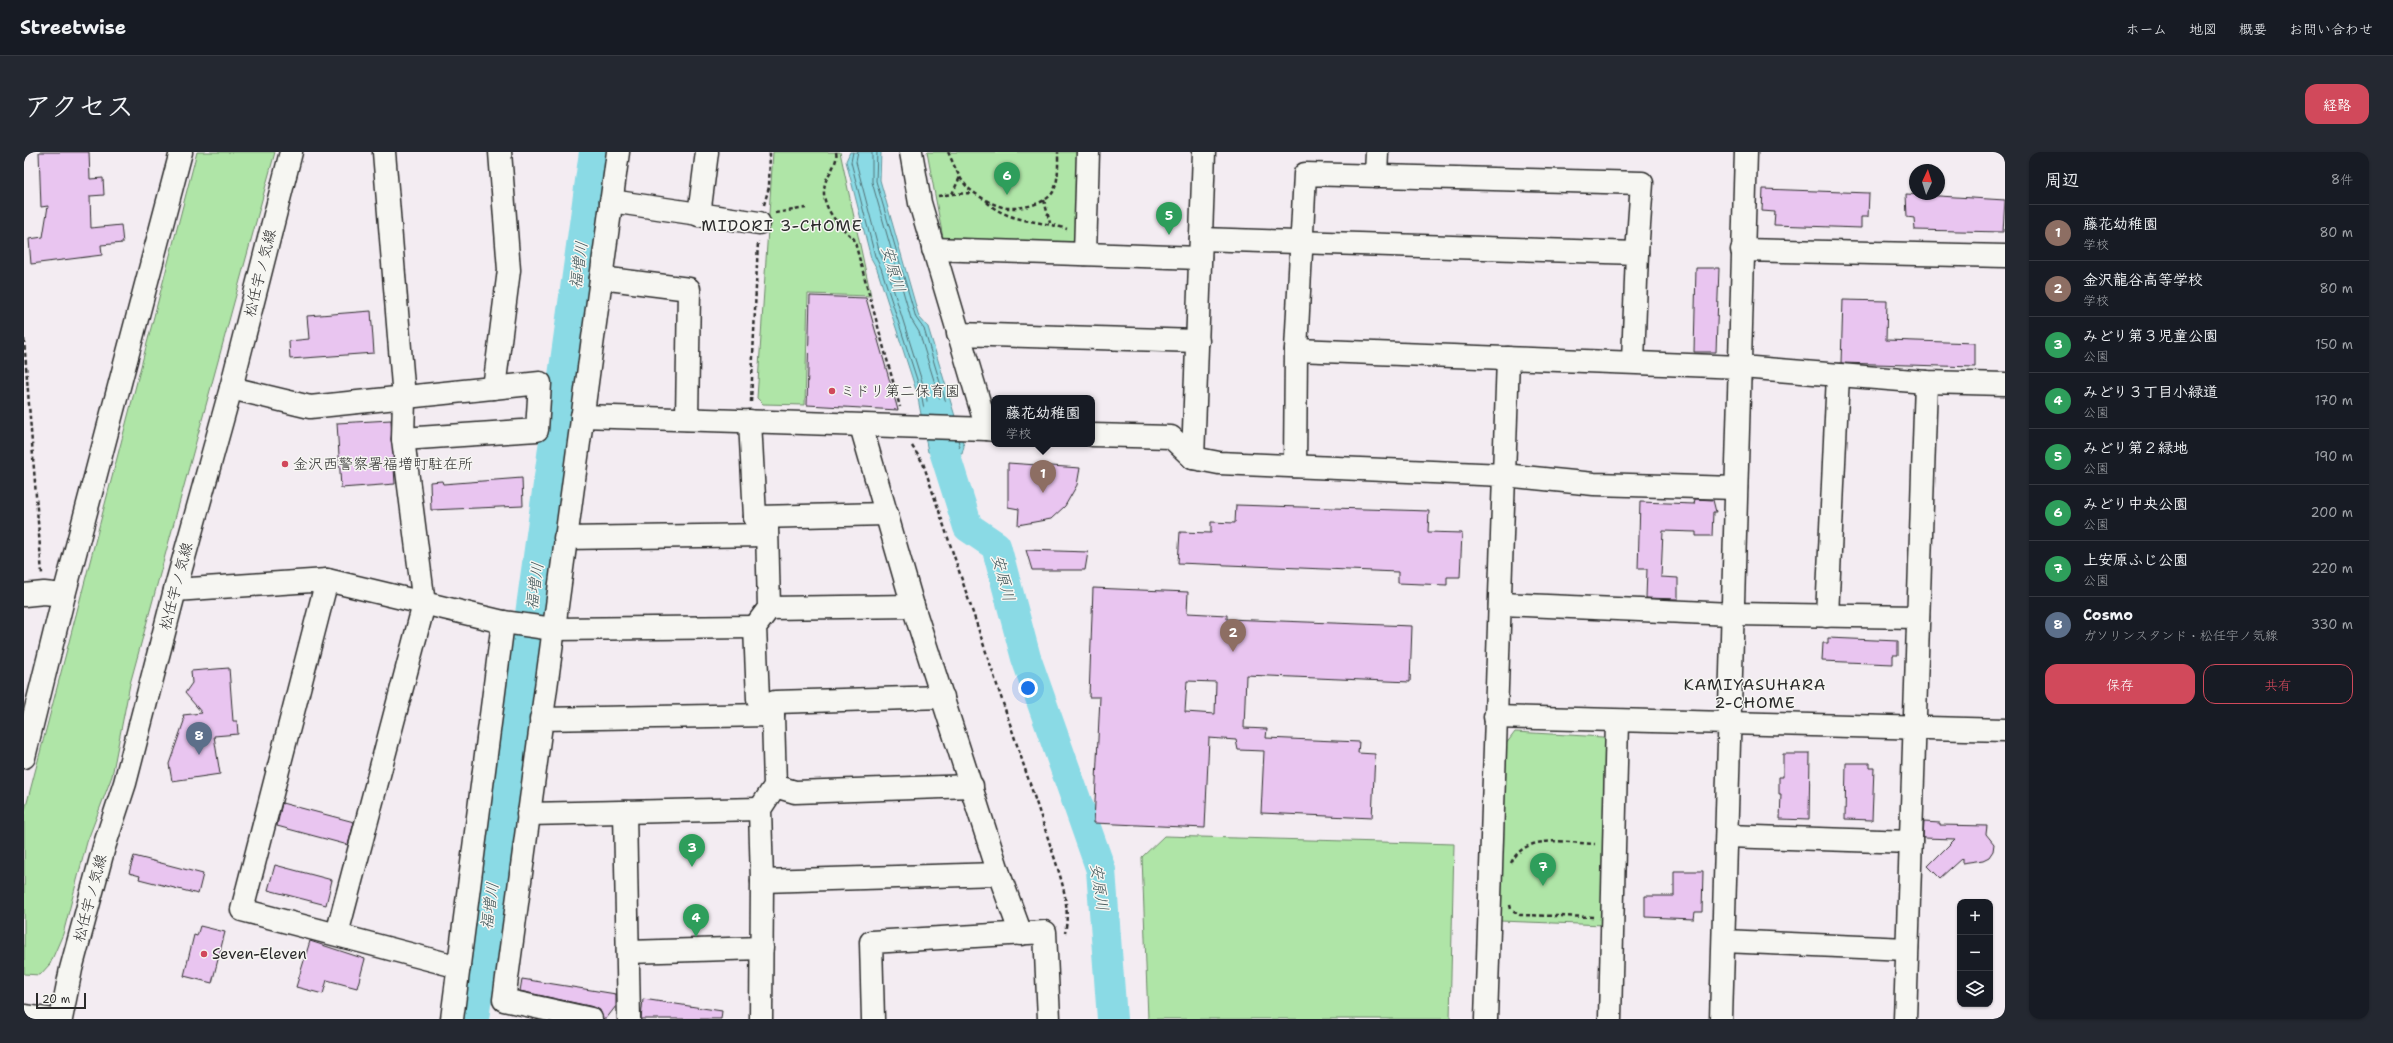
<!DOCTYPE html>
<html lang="ja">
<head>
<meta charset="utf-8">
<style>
  :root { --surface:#171b24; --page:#242831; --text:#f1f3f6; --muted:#9ea1a6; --line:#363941; --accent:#d1495b }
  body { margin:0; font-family:"Shantell Sans","Klee One",sans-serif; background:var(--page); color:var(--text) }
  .controls { position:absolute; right:12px; bottom:12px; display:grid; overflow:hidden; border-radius:8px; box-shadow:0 1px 3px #0004 }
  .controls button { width:36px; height:36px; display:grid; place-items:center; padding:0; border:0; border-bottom:1px solid var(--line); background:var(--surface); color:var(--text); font:20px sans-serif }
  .compass { position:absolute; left:1885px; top:12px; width:36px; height:36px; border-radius:50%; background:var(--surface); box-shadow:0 1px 3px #0004; rotate:4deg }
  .scale { position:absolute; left:12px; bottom:10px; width:50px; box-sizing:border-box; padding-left:4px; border:2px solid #2b2b2b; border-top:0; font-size:11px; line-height:14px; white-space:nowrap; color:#2b2b2b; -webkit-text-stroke:3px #f6f6f2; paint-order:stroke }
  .you { position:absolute; left:1004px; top:536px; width:14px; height:14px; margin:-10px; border:3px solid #fff; border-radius:50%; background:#1a73e8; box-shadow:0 0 0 6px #1a73e833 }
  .badge { display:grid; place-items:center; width:26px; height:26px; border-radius:50%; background:var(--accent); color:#fff; font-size:13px; font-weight:700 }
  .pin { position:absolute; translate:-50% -33px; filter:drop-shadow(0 1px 2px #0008) }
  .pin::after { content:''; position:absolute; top:21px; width:14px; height:12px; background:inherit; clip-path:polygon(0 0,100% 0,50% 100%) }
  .popup { position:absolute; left:967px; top:243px; width:104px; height:52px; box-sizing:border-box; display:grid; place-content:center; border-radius:8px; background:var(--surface); filter:drop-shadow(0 1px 3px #0005); font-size:13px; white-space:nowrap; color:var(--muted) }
  .popup b { font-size:15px; color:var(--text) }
  .popup::after { content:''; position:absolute; left:50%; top:100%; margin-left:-8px; border:8px solid transparent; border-top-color:var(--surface) }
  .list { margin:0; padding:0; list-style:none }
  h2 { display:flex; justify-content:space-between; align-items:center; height:52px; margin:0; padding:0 16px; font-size:17px }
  h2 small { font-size:13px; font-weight:400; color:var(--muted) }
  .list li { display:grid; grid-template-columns:26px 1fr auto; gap:12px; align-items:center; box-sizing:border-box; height:56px; padding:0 16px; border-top:1px solid var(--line) }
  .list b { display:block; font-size:15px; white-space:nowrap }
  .list p { margin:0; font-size:13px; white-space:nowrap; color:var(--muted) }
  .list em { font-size:13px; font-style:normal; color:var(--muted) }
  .actions { display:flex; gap:8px; padding:12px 16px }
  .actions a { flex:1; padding:9px 0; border:1px solid var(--accent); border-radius:12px; text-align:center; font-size:14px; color:var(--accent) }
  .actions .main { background:var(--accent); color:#fff }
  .icon { flex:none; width:22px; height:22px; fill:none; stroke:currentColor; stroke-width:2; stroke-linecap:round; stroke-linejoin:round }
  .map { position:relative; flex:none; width:1981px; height:867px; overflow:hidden; border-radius:12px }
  header { display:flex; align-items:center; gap:24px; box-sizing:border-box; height:56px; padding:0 20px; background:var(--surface); border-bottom:1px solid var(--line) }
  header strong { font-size:19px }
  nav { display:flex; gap:22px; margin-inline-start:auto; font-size:14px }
  .intro { display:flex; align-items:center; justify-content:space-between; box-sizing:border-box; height:96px; padding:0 24px }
  h1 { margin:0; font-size:28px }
  .button { padding:10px 18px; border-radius:12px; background:var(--accent); color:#fff; font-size:14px; font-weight:700 }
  main { display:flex; gap:24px; padding:0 24px }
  aside { flex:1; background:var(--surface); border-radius:12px; box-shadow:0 1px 3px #0004 }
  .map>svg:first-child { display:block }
  .green { fill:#afe5a7; stroke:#6d8869 }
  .water { fill:#8adae5; stroke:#64949b }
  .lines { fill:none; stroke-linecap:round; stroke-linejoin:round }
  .shore { stroke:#517175; stroke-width:1 }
  .river { stroke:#8adae5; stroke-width:30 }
  .building { fill:#e9c5f0; stroke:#2b2b2b; fill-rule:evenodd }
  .minor-casing { stroke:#2b2b2b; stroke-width:25 }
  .major-casing { stroke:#2b2b2b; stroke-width:25 }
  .path { stroke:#2b2b2b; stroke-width:2.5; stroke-dasharray:4 3; stroke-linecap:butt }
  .minor { stroke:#f6f6f2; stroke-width:22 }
  .major { stroke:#f6f6f2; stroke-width:22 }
  .poi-dot { fill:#d1495b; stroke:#f6f6f2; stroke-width:1.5 }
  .labels { text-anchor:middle; stroke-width:3; stroke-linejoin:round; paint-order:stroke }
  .street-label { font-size:15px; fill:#2b2b2b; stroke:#f6f6f2 }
  .poi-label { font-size:15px; fill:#2b2b2b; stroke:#f6f6f2; text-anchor:start }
  .neighbourhood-label { font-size:16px; letter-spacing:1px; fill:#2b2b2b; stroke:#f6f6f2 }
  .water-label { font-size:16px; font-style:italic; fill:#43575a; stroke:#f6f6f2 }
</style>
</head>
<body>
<header>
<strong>Streetwise</strong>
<nav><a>ホーム</a><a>地図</a><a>概要</a><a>お問い合わせ</a></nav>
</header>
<div class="intro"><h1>アクセス</h1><a class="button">経路</a></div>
<main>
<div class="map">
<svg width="1981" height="867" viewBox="0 0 1981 867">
  <rect width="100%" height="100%" fill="#f3ecf2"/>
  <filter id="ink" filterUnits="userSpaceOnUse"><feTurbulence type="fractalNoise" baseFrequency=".025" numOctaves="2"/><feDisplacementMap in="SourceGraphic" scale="8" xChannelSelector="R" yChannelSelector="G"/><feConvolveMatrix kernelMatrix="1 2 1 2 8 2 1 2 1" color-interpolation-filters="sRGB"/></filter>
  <g filter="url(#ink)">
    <g class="green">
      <path d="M173,0H251L106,532L88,624L63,690L39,782L26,812L16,823L0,822V662Z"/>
      <path d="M749,0H816L847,144L784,142L781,253L739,252L733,246Z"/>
      <path d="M903,0H1058L1054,87L1045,92L919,86Z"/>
      <path d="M1491,580L1579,585L1585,593L1581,773L1476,769L1482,592Z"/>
      <path d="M1140,684L1430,692L1426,867H1124L1118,705Z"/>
    </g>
    <path class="water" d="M826,0H857L856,28L895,165L904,175L940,294L938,302L904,300L893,241L853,117L847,106L822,9Z"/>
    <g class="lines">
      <g class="shore">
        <path d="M829,0L827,10L851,104L857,116L897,240L901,263"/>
        <path d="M834,0L832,10L856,102L862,114L901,239L906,263"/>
        <path d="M848,0V30L887,167L895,180L921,264"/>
        <path d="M853,0L852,29L892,166L900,177L926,264"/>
        <path d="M905,287L908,296L933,297L936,295L934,288"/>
      </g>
      <g class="river">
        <path d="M913,261L920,299L944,375L972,394L1002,506L1077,718L1088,867"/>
        <path d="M450,867L570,0"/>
      </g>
    </g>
    <g class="building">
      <path d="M15,0H65L66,27L79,26L80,43L66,44L67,76L97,73L99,91L77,93L78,103L7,112L5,87L19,85L24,54L17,55Z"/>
      <path d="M1739,37L1845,41L1844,65H1837V76L1750,73L1751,60L1738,59Z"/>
      <path d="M1882,42L1981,48L1979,80L1891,78L1890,66L1883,65Z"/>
      <path d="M1672,116H1695L1692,200H1670Z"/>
      <path d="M786,144L842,146L874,258L783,253Z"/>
      <path d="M1819,148L1863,149L1862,188L1951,191V215L1817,211Z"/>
      <path d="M347,159L350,201L266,207L265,189L285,187L283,164Z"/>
      <path d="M367,268L371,332L317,336L313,271Z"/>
      <path d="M984,311L1056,316L1053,333L1041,354L1027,367L994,373L995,357L984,355Z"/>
      <path d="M498,326L499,354L407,358L406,330L418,329L419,332Z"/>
      <path d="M1671,347L1689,348L1692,360H1689L1688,384H1672V380L1639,379L1637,425L1654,426V447L1622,446L1623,417H1614L1616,350L1670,352Z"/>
      <path d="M1212,353L1405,359L1404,380L1438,381L1436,425H1423V433L1374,431V420L1154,411L1156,380L1187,381V370L1211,371Z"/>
      <path d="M1002,398L1064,400L1061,418H1008Z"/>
      <path d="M1069,436L1164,440L1163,461L1203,463V467L1388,474L1386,530L1222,523L1220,576L1243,577L1242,586L1335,590L1334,601L1351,602L1348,666L1237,661L1240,599L1214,598L1212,588L1185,586L1181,676L1070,671L1076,545H1065ZM1163,529L1192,530L1191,562L1161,560Z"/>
      <path d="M1804,486L1874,489V503H1869V512L1798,509L1799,491H1804Z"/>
      <path d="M205,516L209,569H213L214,582L190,584L196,622L148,629L145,612L160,569L159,563L178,561L161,541L168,531L167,519Z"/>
      <path d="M1759,602H1786L1785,668L1756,667L1757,642H1755V625H1759Z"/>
      <path d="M1822,611H1846V616H1850L1848,668L1821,667Z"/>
      <path d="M258,651L330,670L324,693L253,674Z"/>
      <path d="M1900,670L1916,671V673L1963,674L1962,682L1970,692L1969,699L1965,705L1959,708L1938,711V706L1916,726L1904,714L1931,687L1899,686Z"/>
      <path d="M110,704L179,722L174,742L115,727L116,724L105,721Z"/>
      <path d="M251,713L308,728L302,753L244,738Z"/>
      <path d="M1650,719H1679L1678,760H1671L1670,767L1621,765V744H1650Z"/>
      <path d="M176,774L201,780L188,831L160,824L170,783L173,784Z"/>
      <path d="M286,789L341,807L333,836L303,828L299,842L272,835Z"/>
      <path d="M498,827L592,842V854L582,867H579L576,858L570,855L496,839Z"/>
      <path d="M619,847L698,859L697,867H617Z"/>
    </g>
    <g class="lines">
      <defs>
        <g id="minor">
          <path d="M887,0L896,51L963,277L970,278"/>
          <path d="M1352,24L1353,0"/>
          <path d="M587,49L735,71"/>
          <path d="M675,63L683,0"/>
          <path d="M1177,87L1613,101L1609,210"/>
          <path d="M909,97L1176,106"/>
          <path d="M1718,98L1981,104"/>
          <path d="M1061,102L1064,0"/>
          <path d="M577,126L665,137L663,267"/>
          <path d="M934,182L1174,189"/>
          <path d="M1272,198L1281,22L1618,31L1613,101"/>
          <path d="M1484,206L1480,323L1570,332L1712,336"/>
          <path d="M207,236L286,255L516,231L513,278L379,287"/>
          <path d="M470,236L485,118L476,0"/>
          <path d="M558,264L963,277"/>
          <path d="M726,269L731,365L743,376L745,456L731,475L734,547L749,563L751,634L736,657L738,729L737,867"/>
          <path d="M1068,283L1147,285L1169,306L1195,311L1480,323L1462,867"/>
          <path d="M1169,306L1180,0"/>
          <path d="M1271,314L1272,198L1717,215L1902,230L1981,232"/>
          <path d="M731,365L863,362"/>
          <path d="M541,386L743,383"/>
          <path d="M303,428L218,758L435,815"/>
          <path d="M151,438L303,428L479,470L428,867"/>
          <path d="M0,443L20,441L40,443"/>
          <path d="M1476,452L1708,462L1894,465"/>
          <path d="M745,456L889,454"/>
          <path d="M1803,464L1814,223"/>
          <path d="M479,470L529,477L731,475"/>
          <path d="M741,554L751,550L919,545"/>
          <path d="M1471,565L1981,578"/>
          <path d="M517,567L749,563"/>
          <path d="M751,634L771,640L948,634"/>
          <path d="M601,660L605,867"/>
          <path d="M504,662L736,657"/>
          <path d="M1703,684L1887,690"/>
          <path d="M975,722L997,782"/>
          <path d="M738,729L975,722L889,454L837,274"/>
          <path d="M313,782L400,452L379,287L380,246L360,0"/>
          <path d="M1700,789L1883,797"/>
          <path d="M604,800L738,796"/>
          <path d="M567,867L480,848L594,0"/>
          <path d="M849,867L847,790L1021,780L1025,867"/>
          <path d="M1586,867L1593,569"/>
          <path d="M1697,867L1722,0"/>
          <path d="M1881,867L1902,230"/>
        </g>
        <g id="major">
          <path d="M0,605L40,443L157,0"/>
          <path d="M0,864L23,867"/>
          <path d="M37,867L47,817L80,695L101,631L151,438L207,236L267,0"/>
        </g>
      </defs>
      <use href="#minor" class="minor-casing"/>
      <use href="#major" class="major-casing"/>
      <g class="path">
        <path d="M812,0C814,9 808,17 803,26C792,51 813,72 830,87L876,255"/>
        <path d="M924,0C930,12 936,31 948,39C957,46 972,55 984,56C997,57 1022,52 1029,40C1035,29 1034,12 1034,0"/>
        <path d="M928,42L949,41"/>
        <path d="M914,44L928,42L936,25"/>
        <path d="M1020,48L1026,71"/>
        <path d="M963,50C984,71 1016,68 1043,77"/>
        <path d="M740,53L745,35L746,0"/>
        <path d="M751,61L782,56"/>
        <path d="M0,187L18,422"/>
        <path d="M727,250L734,89"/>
        <path d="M888,294L899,311L1023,683C1032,713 1048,748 1041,781"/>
        <path d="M1487,711C1502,680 1543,691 1571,692"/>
        <path d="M1486,753L1487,757L1496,763L1570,765"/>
      </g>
      <use href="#minor" class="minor"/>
      <use href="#major" class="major"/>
    </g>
  </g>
  <g class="poi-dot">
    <circle cx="808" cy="239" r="4"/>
    <circle cx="261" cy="312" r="4"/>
    <circle cx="180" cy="802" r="4"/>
  </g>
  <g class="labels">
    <g class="street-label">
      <text transform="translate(236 121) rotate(-76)" y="5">松任宇ノ気線</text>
      <text transform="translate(152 434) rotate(-75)" y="5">松任宇ノ気線</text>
      <text transform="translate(66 746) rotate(-75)" y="5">松任宇ノ気線</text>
    </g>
    <g class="poi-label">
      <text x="816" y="244">ミドリ第二保育園</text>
      <text x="269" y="317">金沢西警察署福増町駐在所</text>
      <text x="188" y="807">Seven-Eleven</text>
    </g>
    <g class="neighbourhood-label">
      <text x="758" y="79">MIDORI 3-CHOME</text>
      <text x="1731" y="538">KAMIYASUHARA<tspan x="1731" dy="18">2-CHOME</tspan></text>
    </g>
    <g class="water-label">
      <text transform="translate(554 113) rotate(-82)" y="6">福増川</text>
      <text transform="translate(870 117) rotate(74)" y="6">安原川</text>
      <text transform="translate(980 426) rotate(75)" y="6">安原川</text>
      <text transform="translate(510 434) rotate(-82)" y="6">福増川</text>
      <text transform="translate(1076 735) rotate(82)" y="6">安原川</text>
      <text transform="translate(465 754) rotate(-82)" y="6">福増川</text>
    </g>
  </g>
</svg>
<div class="controls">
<button>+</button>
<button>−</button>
<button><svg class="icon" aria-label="layers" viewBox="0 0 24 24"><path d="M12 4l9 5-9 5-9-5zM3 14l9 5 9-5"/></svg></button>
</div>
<svg class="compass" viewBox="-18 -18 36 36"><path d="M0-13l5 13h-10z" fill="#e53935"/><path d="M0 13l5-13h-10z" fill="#9ea1a6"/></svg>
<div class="scale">20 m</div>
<div class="you"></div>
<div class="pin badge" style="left:1019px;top:341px;background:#8d6e63">1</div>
<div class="popup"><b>藤花幼稚園</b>学校</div>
<div class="pin badge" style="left:1209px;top:500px;background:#8d6e63">2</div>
<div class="pin badge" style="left:668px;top:715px;background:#2e9e5b">3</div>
<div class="pin badge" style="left:672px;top:785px;background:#2e9e5b">4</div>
<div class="pin badge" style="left:1145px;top:83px;background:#2e9e5b">5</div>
<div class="pin badge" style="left:983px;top:43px;background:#2e9e5b">6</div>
<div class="pin badge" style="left:1519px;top:734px;background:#2e9e5b">7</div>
<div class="pin badge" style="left:175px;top:603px;background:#5c6f8a">8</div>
</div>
<aside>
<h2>周辺<small>8件</small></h2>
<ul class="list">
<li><span class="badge" style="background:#8d6e63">1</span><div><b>藤花幼稚園</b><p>学校</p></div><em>80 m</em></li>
<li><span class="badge" style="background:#8d6e63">2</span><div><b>金沢龍谷高等学校</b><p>学校</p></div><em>80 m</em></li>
<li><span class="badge" style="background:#2e9e5b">3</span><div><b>みどり第３児童公園</b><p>公園</p></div><em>150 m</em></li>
<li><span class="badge" style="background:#2e9e5b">4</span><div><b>みどり３丁目小緑道</b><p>公園</p></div><em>170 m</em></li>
<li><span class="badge" style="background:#2e9e5b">5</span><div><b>みどり第２緑地</b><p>公園</p></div><em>190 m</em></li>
<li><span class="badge" style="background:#2e9e5b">6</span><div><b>みどり中央公園</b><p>公園</p></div><em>200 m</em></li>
<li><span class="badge" style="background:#2e9e5b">7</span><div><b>上安原ふじ公園</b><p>公園</p></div><em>220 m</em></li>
<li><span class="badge" style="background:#5c6f8a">8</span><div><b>Cosmo</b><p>ガソリンスタンド · 松任宇ノ気線</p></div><em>330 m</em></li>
</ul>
<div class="actions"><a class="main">保存</a><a>共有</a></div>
</aside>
</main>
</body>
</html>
